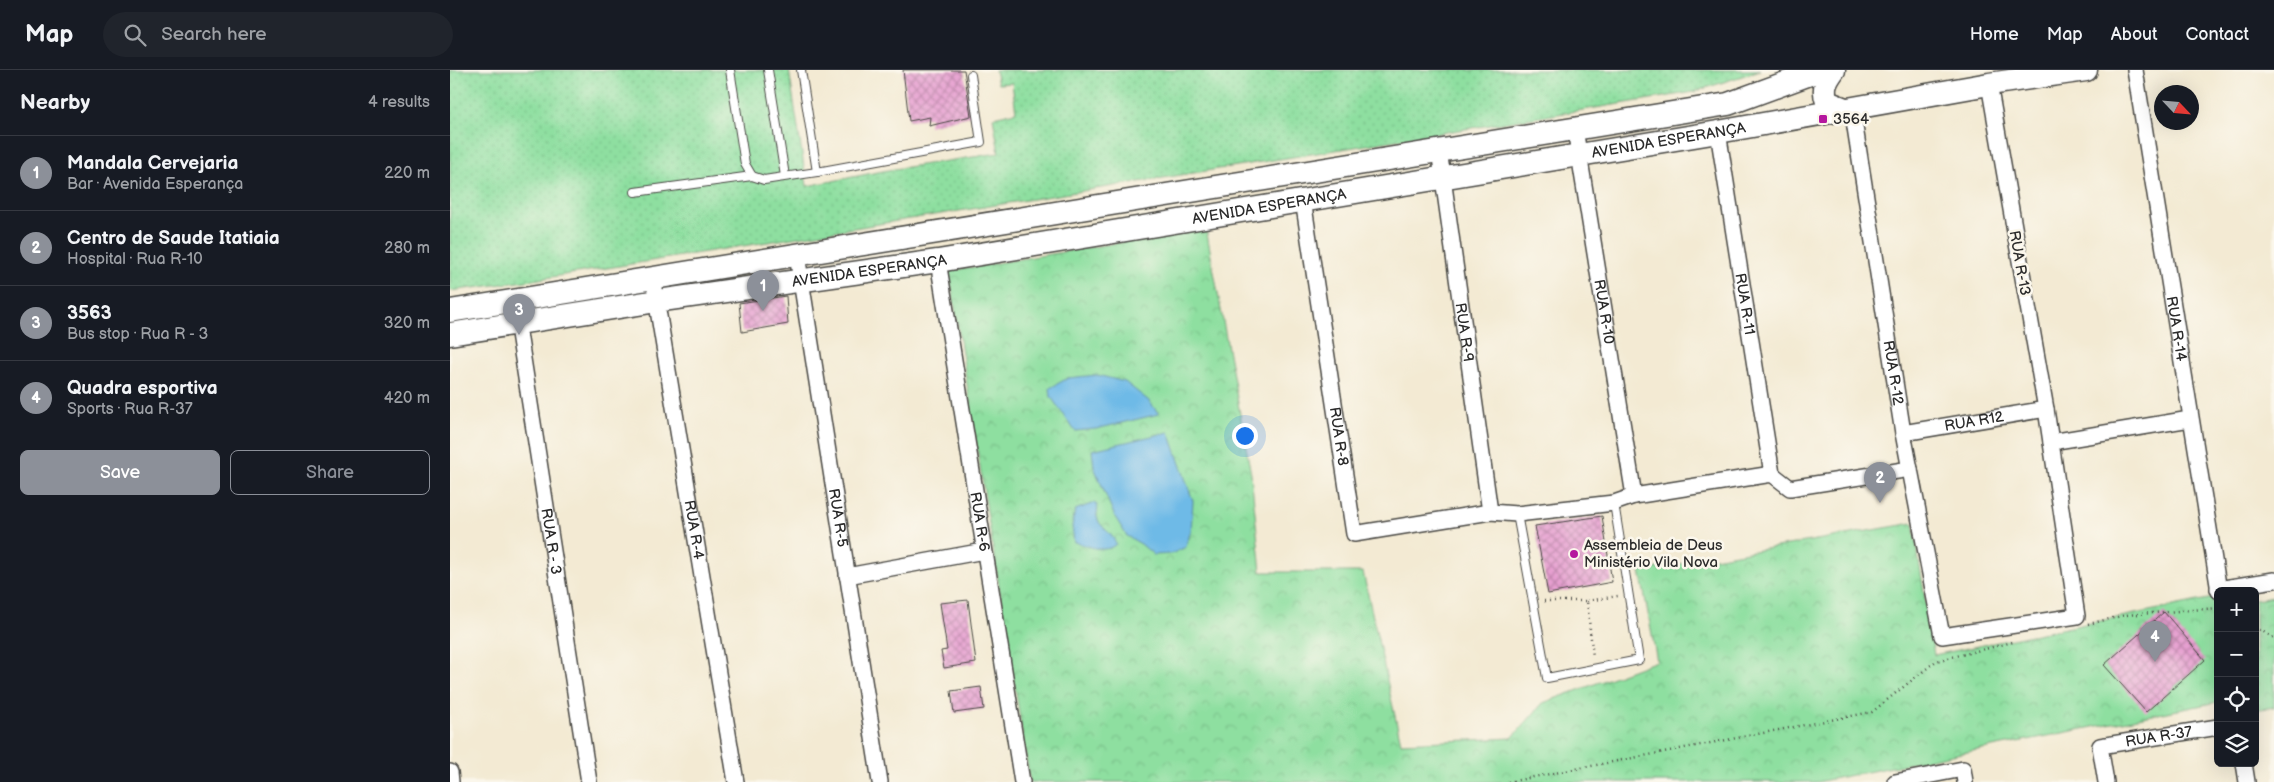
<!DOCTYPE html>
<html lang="en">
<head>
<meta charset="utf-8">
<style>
  :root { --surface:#171b24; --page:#20242c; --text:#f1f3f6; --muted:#9ea1a6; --line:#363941; --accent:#8c9099 }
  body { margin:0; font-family:"Balsamiq Sans",sans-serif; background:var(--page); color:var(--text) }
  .controls { position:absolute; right:15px; bottom:15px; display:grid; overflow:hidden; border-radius:8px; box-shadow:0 5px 20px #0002 }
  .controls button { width:45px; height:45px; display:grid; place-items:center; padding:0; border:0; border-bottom:1px solid var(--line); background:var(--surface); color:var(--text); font:25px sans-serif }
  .compass { position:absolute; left:1704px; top:15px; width:45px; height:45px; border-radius:50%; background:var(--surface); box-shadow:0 5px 20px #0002; rotate:116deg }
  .you { position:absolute; left:794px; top:365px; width:18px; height:18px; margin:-12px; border:4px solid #fff; border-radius:50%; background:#1a73e8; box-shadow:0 0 0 8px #1a73e833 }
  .badge { display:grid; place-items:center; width:32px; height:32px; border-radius:50%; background:var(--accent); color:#fff; font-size:16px; font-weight:700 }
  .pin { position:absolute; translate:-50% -41px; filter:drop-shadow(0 1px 2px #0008) }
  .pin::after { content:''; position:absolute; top:26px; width:18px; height:15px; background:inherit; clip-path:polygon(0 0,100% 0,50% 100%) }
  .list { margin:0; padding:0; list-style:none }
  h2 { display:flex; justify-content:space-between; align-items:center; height:65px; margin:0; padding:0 20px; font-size:21px }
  h2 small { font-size:16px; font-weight:400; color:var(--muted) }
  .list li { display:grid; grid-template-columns:32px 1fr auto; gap:15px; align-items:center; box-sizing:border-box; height:75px; padding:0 20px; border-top:1px solid var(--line) }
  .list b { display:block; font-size:19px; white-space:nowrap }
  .list p { margin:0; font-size:16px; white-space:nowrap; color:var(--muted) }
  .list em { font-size:16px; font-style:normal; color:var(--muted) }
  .actions { display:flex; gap:10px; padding:15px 20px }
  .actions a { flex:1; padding:11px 0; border:1px solid var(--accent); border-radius:8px; text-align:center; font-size:18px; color:var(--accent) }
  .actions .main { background:var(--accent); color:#fff }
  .icon { flex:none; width:28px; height:28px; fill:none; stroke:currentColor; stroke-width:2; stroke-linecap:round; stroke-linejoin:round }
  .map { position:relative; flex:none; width:1824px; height:712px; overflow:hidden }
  header { display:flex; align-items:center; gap:30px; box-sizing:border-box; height:70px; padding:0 25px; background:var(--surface); border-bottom:1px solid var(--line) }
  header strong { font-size:24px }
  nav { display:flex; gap:28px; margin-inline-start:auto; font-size:18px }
  .search { width:350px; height:45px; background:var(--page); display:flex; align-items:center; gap:12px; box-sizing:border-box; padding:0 18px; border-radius:28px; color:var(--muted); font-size:19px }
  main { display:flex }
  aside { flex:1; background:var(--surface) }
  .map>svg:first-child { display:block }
  .grass { fill:url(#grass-dots); stroke:#5c8566 }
  .park { fill:url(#park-crowns); stroke:#5c8566 }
  .water { fill:#6ebae7; stroke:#4c7289 }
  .building { fill:url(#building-cross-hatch) }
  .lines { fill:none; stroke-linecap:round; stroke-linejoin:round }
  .service-casing { stroke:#494844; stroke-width:10 }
  .minor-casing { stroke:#494844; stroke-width:18 }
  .secondary-casing { stroke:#494844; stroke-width:25 }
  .path { stroke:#494844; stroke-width:2.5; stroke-dasharray:1 4; stroke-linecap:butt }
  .service { stroke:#fff; stroke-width:8 }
  .minor { stroke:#fff; stroke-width:15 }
  .secondary { stroke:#fff; stroke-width:22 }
  .poi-dot { fill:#b5179e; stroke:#fbf7ec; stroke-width:2 }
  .labels { text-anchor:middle; stroke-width:5; stroke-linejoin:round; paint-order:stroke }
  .poi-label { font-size:15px; fill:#2b2b2b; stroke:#fbf7ec; text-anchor:start }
  .street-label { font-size:15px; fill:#2b2b2b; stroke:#fbf7ec }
</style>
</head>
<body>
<header>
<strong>Map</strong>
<div class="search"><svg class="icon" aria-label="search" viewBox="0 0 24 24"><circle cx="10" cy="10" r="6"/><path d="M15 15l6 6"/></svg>Search here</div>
<nav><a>Home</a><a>Map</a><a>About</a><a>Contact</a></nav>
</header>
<main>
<aside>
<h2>Nearby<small>4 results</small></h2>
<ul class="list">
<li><span class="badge">1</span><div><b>Mandala Cervejaria</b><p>Bar · Avenida Esperança</p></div><em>220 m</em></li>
<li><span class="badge">2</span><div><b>Centro de Saude Itatiaia</b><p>Hospital · Rua R-10</p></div><em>280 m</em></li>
<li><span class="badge">3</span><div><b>3563</b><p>Bus stop · Rua R - 3</p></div><em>320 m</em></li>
<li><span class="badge">4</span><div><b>Quadra esportiva</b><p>Sports · Rua R-37</p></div><em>420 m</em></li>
</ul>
<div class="actions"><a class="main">Save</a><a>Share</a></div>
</aside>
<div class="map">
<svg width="1824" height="712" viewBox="0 0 1824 712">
  <defs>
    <pattern id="grass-dots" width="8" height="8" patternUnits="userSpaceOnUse" patternTransform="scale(1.25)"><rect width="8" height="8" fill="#8edfa0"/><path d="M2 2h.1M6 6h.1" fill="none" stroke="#7bc08a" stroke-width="1.8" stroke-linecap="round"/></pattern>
    <pattern id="park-crowns" width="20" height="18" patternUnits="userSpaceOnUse" patternTransform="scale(1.25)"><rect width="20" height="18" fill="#8edfa0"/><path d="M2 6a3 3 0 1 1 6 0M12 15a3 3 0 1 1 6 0" fill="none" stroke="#7bc08a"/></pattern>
    <pattern id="building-cross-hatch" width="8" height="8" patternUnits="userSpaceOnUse" patternTransform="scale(1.25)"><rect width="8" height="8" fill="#e69fd0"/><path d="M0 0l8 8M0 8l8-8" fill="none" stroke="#bb82a9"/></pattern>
  </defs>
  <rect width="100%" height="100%" fill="#fbf7ec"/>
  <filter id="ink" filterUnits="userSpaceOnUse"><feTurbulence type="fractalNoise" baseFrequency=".02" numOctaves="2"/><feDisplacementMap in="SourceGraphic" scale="10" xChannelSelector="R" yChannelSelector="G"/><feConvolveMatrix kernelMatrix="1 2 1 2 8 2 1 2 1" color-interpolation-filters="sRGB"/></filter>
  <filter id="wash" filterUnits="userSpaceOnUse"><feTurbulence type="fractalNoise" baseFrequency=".0096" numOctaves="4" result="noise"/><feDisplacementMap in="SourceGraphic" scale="20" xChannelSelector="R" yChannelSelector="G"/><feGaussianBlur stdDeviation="1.12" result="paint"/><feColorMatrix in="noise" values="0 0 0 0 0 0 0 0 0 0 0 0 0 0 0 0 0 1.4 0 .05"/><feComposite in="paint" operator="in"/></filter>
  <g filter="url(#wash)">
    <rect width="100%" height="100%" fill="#f3ead3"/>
    <path class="grass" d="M0,0H339L357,116L438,100L549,83L543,47L566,42L562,13L548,14L545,0H1310L1244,22L83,210L0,221Z"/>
    <g class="park">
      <path d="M756,158L801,404L811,502H913L951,673L1062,668L1093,633L1207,591L1190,501L1463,453L1484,585L1763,528L1768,584V632L1367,712H580L499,201Z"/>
      <path d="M1824,527V637L1805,640V530Z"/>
    </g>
    <g class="water">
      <path d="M647,305L675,312L699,331L709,344L646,359L625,361L601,327L600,318L618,308Z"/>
      <path d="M719,362L743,431L741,460L736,477L721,484L704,485L691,474L677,466L665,447L644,397L642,380Z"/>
      <path d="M644,433L647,435C649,440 646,443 647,447C650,459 662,461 666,474C654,485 638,475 624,472L622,456L625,440Z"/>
    </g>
    <g id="blocks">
      <g class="building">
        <path d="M453,0H514L521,46L479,56L480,47L459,51Z"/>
        <path d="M336,226L338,254L292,262L289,233Z"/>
        <path d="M1152,446L1162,512L1098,524L1085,456Z"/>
        <path d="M518,530L526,593L494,598L491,581L497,580L490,533Z"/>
        <path d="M1714,542L1755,590L1696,642L1654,595Z"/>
        <path d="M531,617L534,639L504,643L501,621Z"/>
      </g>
    </g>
  </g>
  <g filter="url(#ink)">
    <use href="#blocks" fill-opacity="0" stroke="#494844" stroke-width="1"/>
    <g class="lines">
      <defs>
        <g id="service">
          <path d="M280,0L295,94L302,106L314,110L367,102"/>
          <path d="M318,0L335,106"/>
          <path d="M351,0L367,102L531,72L521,5"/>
          <path d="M185,122L302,106"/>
          <path d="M1067,444L1097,608L1189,590L1164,433"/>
        </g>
        <g id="minor">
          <path id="s1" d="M1685,0L1769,521"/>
          <path id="s2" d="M1402,38L1453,363L1492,566L1627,546L1596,339L1539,14"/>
          <path id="s3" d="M1125,59L1184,426"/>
          <path id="s4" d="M1268,62L1322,404"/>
          <path id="s5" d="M989,80L1040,442"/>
          <path id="s6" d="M853,130L904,464L1040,442L1067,444L1164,433L1184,426L1322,404L1340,418L1460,399"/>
          <path id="s7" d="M347,185L430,712"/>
          <path id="s8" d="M488,191L572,712"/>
          <path id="s9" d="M205,222L286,712"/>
          <path id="s10" d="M66,244L139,712"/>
          <path id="s11" d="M1453,363L1596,339"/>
          <path d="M1601,372L1740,349"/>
          <path d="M397,506L534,481"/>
          <path d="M1768,519L1824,510"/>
          <path d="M1794,693L1797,712"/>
          <path d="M0,702L1,712"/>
          <path d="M1445,712L1513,699L1515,712"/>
          <path id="s12" d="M1656,712L1650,676L1768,657"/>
        </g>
        <g id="secondary">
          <path d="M1384,0C1376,11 1372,18 1377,32L1395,39"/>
          <path d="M0,241L1278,34L1371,0"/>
          <path id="s13" d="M0,264L207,231L488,191L1268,62L1539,14L1636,0"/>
        </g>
      </defs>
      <use href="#service" class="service-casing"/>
      <use href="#minor" class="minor-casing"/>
      <use href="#secondary" class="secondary-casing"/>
      <g class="path">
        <path d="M1094,531H1137L1143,587"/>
        <path d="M1137,531L1168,526"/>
        <path d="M1638,554L1676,545L1768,538"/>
        <path d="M1805,557L1824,568"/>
        <path d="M1058,712L1422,642L1486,591L1563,572"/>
      </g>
      <use href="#service" class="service"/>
      <use href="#minor" class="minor"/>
      <use href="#secondary" class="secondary"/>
    </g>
  </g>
  <g class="poi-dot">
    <rect x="1368" y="44" width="10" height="10" rx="2.5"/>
    <circle cx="1124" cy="484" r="5"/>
  </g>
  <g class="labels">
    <g class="poi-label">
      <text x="1383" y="54">3564</text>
      <text x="1134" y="480">Assembleia de Deus<tspan x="1134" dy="17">Ministério Vila Nova</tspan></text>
    </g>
    <g class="street-label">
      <text dy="5" stroke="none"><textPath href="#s13" startOffset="1234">AVENIDA ESPERANÇA</textPath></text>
      <text dy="5" stroke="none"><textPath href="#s13" startOffset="829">AVENIDA ESPERANÇA</textPath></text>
      <text transform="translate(1570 193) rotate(80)" y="5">RUA R-13</text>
      <text dy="5" stroke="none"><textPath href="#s13" startOffset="424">AVENIDA ESPERANÇA</textPath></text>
      <text dy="5" stroke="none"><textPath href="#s4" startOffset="174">RUA R-11</textPath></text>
      <text dy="5" stroke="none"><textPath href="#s3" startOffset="185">RUA R-10</textPath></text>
      <text dy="5" stroke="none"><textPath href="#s1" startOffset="262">RUA R-14</textPath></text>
      <text dy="5" stroke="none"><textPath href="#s5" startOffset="184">RUA R-9</textPath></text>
      <text dy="5" stroke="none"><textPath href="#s2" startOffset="268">RUA R-12</textPath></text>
      <text dy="5" stroke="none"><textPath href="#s11" startOffset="72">RUA R12</textPath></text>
      <text dy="5" stroke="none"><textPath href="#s6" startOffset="239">RUA R-8</textPath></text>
      <text dy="5" stroke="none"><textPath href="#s7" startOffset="266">RUA R-5</textPath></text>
      <text dy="5" stroke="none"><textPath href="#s8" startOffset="264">RUA R-6</textPath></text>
      <text dy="5" stroke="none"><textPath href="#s9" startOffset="241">RUA R-4</textPath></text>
      <text dy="5" stroke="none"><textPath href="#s10" startOffset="230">RUA R - 3</textPath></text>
      <text dy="5" stroke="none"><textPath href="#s12" startOffset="96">RUA R-37</textPath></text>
    </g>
  </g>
</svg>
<div class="controls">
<button>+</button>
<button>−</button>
<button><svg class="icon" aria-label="locate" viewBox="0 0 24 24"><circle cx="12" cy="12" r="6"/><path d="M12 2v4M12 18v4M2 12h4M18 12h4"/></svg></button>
<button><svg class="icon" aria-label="layers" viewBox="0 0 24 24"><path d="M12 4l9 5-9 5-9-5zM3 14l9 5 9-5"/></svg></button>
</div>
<svg class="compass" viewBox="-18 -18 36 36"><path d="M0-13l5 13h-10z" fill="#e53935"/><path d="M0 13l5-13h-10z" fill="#9ea1a6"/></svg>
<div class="you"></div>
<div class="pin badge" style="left:313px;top:241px">1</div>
<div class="pin badge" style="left:1430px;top:433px">2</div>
<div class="pin badge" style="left:69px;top:265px">3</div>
<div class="pin badge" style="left:1705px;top:592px">4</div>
</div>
</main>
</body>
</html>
